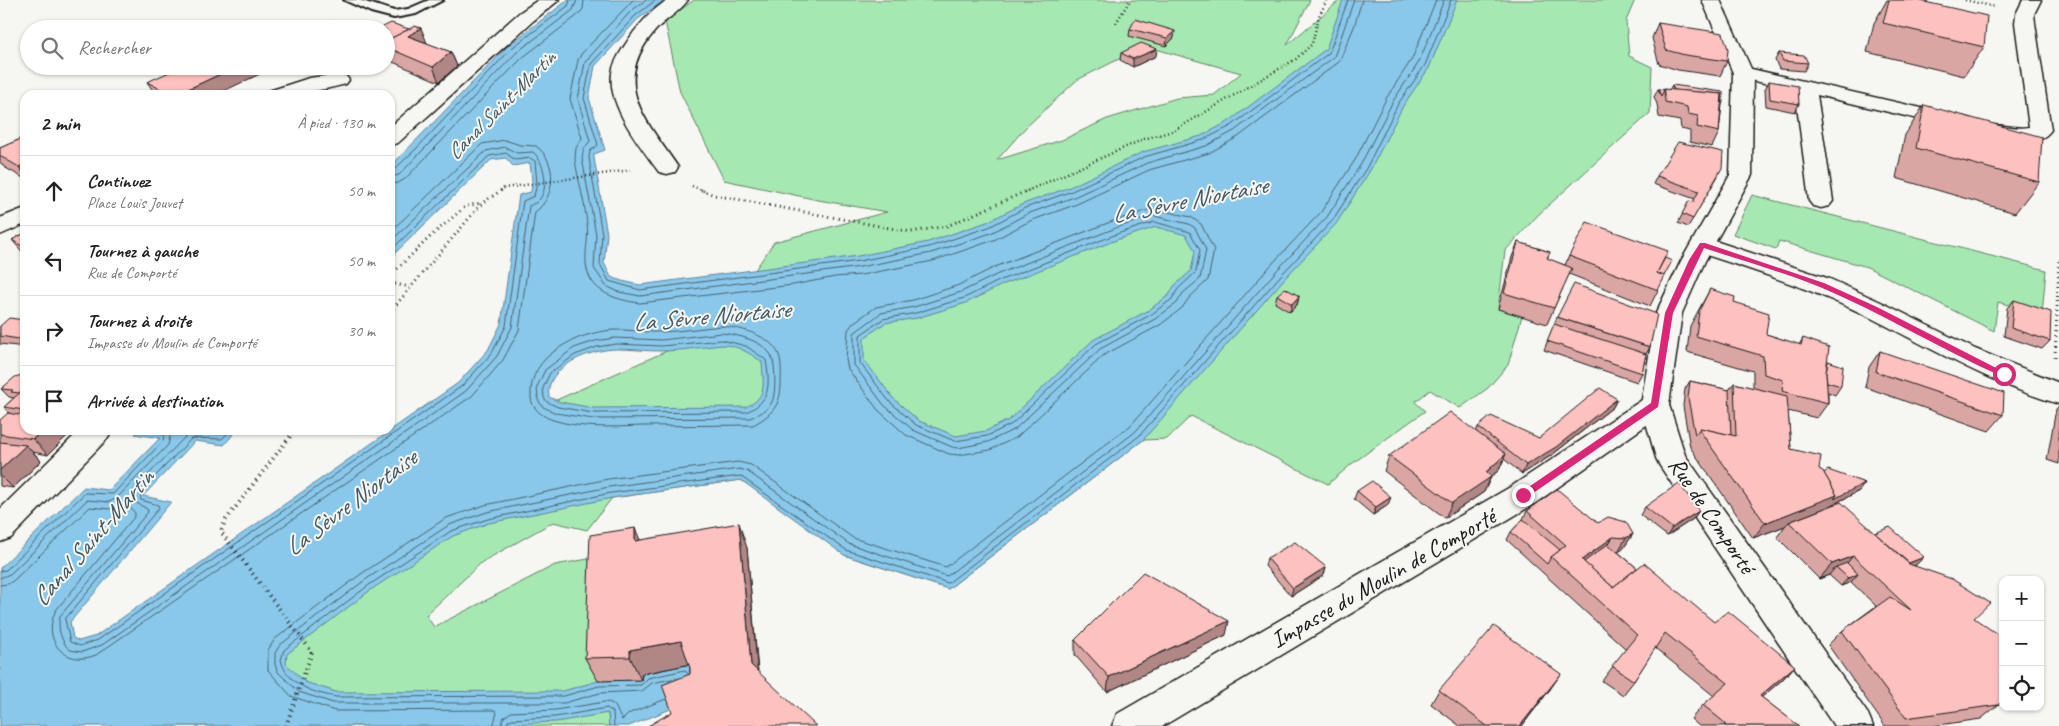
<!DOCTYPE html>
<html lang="fr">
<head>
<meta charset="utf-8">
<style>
  :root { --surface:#fff; --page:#f6f6f6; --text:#222; --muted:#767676; --line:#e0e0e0 }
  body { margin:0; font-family:Caveat,sans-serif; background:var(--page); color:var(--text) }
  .controls { position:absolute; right:15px; bottom:15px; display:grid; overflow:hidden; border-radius:10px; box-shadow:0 1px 4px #0004 }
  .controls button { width:45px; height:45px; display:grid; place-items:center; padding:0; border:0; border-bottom:1px solid var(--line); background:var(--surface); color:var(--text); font:25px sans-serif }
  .stop { position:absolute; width:15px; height:15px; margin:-11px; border:4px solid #db2777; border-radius:50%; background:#fff }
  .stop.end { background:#db2777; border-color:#fff; box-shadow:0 1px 5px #0008 }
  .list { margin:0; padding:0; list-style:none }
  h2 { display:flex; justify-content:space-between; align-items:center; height:65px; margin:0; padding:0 20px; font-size:21px }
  h2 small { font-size:16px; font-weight:400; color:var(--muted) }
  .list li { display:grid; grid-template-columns:32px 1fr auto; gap:15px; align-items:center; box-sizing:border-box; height:70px; padding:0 20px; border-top:1px solid var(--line) }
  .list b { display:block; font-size:19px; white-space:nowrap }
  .list p { margin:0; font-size:16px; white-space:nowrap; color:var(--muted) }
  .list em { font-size:16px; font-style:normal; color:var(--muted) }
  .icon { flex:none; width:28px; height:28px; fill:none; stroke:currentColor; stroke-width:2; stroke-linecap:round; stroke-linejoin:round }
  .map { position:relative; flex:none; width:2059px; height:726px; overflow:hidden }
  .search { position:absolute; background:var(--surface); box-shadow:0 1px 4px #0004; left:20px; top:20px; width:375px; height:55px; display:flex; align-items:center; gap:12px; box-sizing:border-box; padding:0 18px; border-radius:28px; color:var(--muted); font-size:19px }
  .panel { position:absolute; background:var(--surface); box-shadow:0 1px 4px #0004; left:20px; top:90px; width:375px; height:345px; border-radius:15px }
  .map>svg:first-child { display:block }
  .green { fill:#a6e8b1; stroke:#618266; fill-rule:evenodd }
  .water { fill:#89c8ea; stroke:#5d8398; fill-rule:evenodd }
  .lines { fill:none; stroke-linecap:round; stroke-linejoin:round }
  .shore { stroke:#48616e; stroke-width:1 }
  .service-casing { stroke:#1c1c1c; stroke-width:4 }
  .minor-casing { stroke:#1c1c1c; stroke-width:3 }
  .tertiary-casing { stroke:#1c1c1c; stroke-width:3 }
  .path-far2 { stroke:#1c1c1c; stroke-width:2.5; stroke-dasharray:1 3; stroke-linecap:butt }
  .path-far1 { stroke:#1c1c1c; stroke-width:3; stroke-dasharray:1 4; stroke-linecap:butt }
  .path { stroke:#1c1c1c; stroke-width:4; stroke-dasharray:1 4.5; stroke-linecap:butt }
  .service { fill:#f6f6f2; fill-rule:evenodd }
  .minor { fill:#f6f6f2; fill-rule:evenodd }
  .tertiary { fill:#f6f6f2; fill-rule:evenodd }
  .wall { fill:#daa6a4; stroke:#1c1c1c }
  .shaded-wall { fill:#b18786; stroke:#1c1c1c }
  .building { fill:#fdc1bf; stroke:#1c1c1c }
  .route { fill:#db2777 }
  .labels { text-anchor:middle; stroke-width:4; stroke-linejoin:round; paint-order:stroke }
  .far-water-label { font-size:21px; font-style:italic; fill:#425864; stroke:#f6f6f2 }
  .street-label { font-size:24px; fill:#1c1c1c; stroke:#f6f6f2 }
  .water-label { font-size:25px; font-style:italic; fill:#425864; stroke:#f6f6f2 }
</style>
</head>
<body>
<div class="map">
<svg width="2059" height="726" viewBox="0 0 2059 726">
  <rect width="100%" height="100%" fill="#f6f6f2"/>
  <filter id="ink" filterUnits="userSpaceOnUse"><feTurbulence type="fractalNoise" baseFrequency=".02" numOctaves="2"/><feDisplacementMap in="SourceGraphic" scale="10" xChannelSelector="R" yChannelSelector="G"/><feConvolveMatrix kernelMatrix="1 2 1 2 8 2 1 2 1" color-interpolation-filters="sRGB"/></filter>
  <g filter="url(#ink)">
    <g class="green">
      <path d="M694,0H1310L1287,45L1340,0H1635L1626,21L1629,56L1652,67L1650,113L1538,215L1505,251L1498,309L1522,316L1508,365L1488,388L1460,408L1430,390L1415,402L1425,411L1353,463L1328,484L1191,416L1167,439L1143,440L948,589L844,555L849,551L741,480L612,498L587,530L553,522L482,562L426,615L434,627L555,565L588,559L601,583L598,681L608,713L609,726H126L527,413L741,318L755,270L774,242L887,212L818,200L724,180L680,92L665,21ZM1145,46L1241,73L1214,95L1177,98L1107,119L1062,140L997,160L1025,128L1077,80Z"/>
      <path d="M1752,195L2046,270L2042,315L1998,302L1994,331L1867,267L1779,241L1776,249L1733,234Z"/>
    </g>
    <path class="water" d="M568,0H665L638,19L595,66L589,98L605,150L594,154V158L607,234L604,263L611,277L622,281L640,285L858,256L928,242L987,222L1023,204L1070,187L1143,152L1201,136L1228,122L1326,49L1343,0H1457L1429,68L1403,106L1371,169L1336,224L1286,277L1143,440L948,589L844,555L741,480L612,498L489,523L453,536L372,589L287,654L286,664L305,682L336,692L563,691L598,681L641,680L642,674L691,664L700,697L629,726H609L608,713L556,722L459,726H0V568L84,487L109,490L160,438L135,434L140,430H237L224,445L195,441L143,496L171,502L70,622L73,638L79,641L96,636L458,383L488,350L501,324L519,195L531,192L532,180L530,163L513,166L506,158L491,160L390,258V167L510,44ZM1156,227L1186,235L1195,251L1191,271L1174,286L1169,295L1149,310L1093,340L1009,420L986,431L956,436L919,421L893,398L864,360V338L885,323L917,318L966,303L1002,285L1119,239ZM722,345C738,345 749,353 762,362C763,384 768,397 746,407L594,408L560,402L549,397C544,366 592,349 617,349C631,349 646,351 660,351C680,351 701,347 722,345Z"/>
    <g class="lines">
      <g class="shore">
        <path d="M633,0L582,53L578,60L570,99L582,138L576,148L575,159C578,181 585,202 587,224C589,237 585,250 586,263C588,292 616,300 640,303L793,285L835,277L861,275L933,261L994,240L1030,221L1077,204L1149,170L1209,153L1238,137L1339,62L1354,27L1362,0"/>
        <path d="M646,0L631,11L585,62L578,99L590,141L584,149L582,158L596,235L594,268L606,286L619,292L640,296L860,267L931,253L991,233L1027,214L1074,197L1147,163L1206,146L1234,131L1334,57L1354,0"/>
        <path d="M656,0L635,16L591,64L584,98L598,145L590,151L589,158L602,234L600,264L609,281L640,290L859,261L929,247L989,227L1025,208L1072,191L1144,157L1203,140L1231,126L1329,53L1348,0"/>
        <path d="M390,171L395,169L416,149L513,47L568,6L570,0"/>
        <path d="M390,177L399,175L517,52L573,10L577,0"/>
        <path d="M390,184L398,183L405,179L522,58L578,15L583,9L584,0"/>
        <path d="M1153,209L1191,217L1201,224L1214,250L1208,280L1189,298L1182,308L1160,325L1104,355L1017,437L990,450L959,455L949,454L906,435L878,410L848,369L846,360L848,330L853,323L876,307L913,300L959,285L995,267L1113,221Z"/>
        <path d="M1154,216L1189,224L1195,228L1206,250L1200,279L1183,293L1177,303L1155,319L1100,349L1015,429L988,442L958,448L952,447L913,430L884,405L854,365V333L881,313L914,307L961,292L998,274L1116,228Z"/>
        <path d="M1155,222L1190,232L1200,250L1196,272L1178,289L1172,299L1152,314L1096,344L1012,424L987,436L955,441L916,425L889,401L860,363V335L883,319L916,313L964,298L1001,280L1117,234Z"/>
        <path d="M722,326C741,328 771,335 779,355C782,364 781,374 781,383C781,405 772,415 753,425C716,425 680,426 643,426C613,427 582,429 553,420C543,417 531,408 531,397C528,355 577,333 613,330C629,329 645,333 662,332C682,331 702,328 722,326Z"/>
        <path d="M722,333C738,335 762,340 771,355C776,363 776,394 772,402C768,410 758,415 750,418L593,419L556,413L543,407L538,400L537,387L545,370L574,348L595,341L615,338L661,340Z"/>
        <path d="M722,340L746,346L766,360C770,384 771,402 746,412L593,413L558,407L547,402L544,398L543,388L550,373L575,355L597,347L616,344L661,346Z"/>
        <path d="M222,430L219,433L197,430L190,432L135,488L133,496L135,502L147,509L148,512L60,616C57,628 61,642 70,650L82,652L102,645L466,391L497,356L512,327L529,206C532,204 537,203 539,200C550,187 544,161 533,152L517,153L505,147L486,151L390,242"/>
        <path d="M231,430L222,439L192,438L140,492L141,500L158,505L159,508L65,619L70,642L80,646L98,640L462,386L492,353L506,326L523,201L534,196L537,184L535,161L530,158L515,160L506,153L489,156L390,251"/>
        <path d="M0,571L6,570L85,493L113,494L163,441L164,436L160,433L144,430"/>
        <path d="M0,578L10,574L87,500L109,502L117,498L168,445L170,437L167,430"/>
        <path d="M0,585L8,584L14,580L90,507L111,509L126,503L135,513V516L56,610C41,639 64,668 96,655L472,396L503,360L519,330L535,212C556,197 558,162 536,146L520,145L505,140L482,144L390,232"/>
        <path d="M688,674L685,670L648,678L641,685L599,686L564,696L336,697C314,693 287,685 281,660L284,650L369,585L451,531L488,519L611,493L740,476L846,550L948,583L1139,436L1282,274L1332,221L1367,167L1398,104L1425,65L1451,0"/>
        <path d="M676,678L652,683L642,691L600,693L564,703H333L299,692L278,672L275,665V653L280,645L365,580L449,525L487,512L609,487L739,469L747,471L849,544L947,576L1135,432L1278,269L1327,217L1361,164L1393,101L1419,62L1444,0"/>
        <path d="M493,726L497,713L495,710L335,711L291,696L268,670V650L275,639L361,574L446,518L485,505L608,479L738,462L751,465L853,538L946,567L1130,426L1272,264L1321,212L1355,160L1387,97L1412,59L1436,0"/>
        <path d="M501,726L503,718L511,712L555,710L605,702C618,702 616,712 622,720L630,713L666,699"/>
        <path d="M507,726L508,721L512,719L555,717L607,708L613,712L614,726"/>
      </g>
      <defs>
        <path id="service" d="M344,0H359L394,11L408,9L429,0H443L416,14L394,18L371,12Z"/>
        <g id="minor">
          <path d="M538,0H559L533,21L398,143L390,145V127L519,13Z"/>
          <path d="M667,0H688C680,12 664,20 655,31C609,84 647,121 678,167L675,172L667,174L659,172C641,147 607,106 612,73C613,63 620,53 625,45C636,27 650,12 667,0Z"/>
          <path d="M2023,0H2041L2034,14L2035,23L2051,130C2038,149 2005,140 1987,136L1984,131L1987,126C2001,123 2015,130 2029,127L2015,23L2016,14Z"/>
          <path d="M1743,67L1956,116L1964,117L1967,122L1964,127L1956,128L1817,95L1833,201L1829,206L1821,208L1813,206L1809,201L1796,97L1797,90L1736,77L1733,73L1736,69Z"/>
          <path d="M339,74L346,76L349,80L346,84C320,91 293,95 266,95L269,91L309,78Z"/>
          <path d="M25,208V224L0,235V218Z"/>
          <path d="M1703,237L1830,279L1883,303L1975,349L2059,383V404C1991,384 1929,347 1865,315C1810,288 1752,270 1694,251L1691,245L1694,239Z"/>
          <path d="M1655,395L1665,398L1669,405L1665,412L1534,504L1163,726H1112L1117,714L1512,486L1645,398Z"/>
          <path d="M80,430H113L108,438L11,538L0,542V509Z"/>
        </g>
        <path id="tertiary" d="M1702,0H1720L1753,73L1752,175L1705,261L1682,313L1669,405L1685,455L1868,714L1873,726H1834L1660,466L1656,458L1641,405L1656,313L1681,261L1730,175L1733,73Z"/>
      </defs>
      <use href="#service" class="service-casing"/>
      <use href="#minor" class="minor-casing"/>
      <use href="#tertiary" class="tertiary-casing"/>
      <g class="path-far2">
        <path d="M1965,0L1995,7"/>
        <path d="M1116,23L1130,0"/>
        <path d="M692,186L704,191"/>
        <path d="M500,191L504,188L630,170"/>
        <path d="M1027,191L1144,139L1173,131L1296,59L1312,44L1319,16L1327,0"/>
      </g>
      <g class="path-far1">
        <path d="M701,190L714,195L911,232L947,226L1029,190"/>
        <path d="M390,276L431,236L466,206L481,203"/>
        <path d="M390,283L410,287"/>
        <path d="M390,312L482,203L502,190"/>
        <path d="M2055,357L2059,260"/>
      </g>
      <path class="path" d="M286,726L312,652L221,532L225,521L295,430"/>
      <use href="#service" class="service"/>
      <use href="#minor" class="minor"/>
      <use href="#tertiary" class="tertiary"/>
    </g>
    <g class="wall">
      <path d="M1887,0H1916L1984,47L1964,76L1867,52L1874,23Z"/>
      <path d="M1658,23L1727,61L1720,76L1678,70L1659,64L1652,38Z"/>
      <path d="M326,24L342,29H329Z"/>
      <path d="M386,29L451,52L457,66L439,82L386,59Z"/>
      <path d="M1130,29L1174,38L1166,46L1129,36Z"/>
      <path d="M1121,53L1156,56L1133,67L1120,60Z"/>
      <path d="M1779,53L1808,63L1804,71L1779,69L1775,60Z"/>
      <path d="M1769,81L1799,104L1795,112L1766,106L1765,89Z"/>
      <path d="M147,82L215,95H156Z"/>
      <path d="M1672,85L1723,102L1722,105L1719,132L1712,147L1690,142V131L1681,129L1680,121L1659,117L1657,104L1654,97L1658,89L1669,90Z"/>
      <path d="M1924,105L2039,182L2015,213L1896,178L1905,135Z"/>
      <path d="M25,137V179L4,167L0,162V148Z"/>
      <path d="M1657,176H1718L1688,227L1678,223L1689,201L1693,202L1695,199L1653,184Z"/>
      <path d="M25,233V255L12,240Z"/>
      <path d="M1518,242L1550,252L1547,259L1565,265L1569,256L1665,258L1658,290L1650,306L1569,274L1547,324L1498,309L1512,257Z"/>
      <path d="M1710,289L1734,302L1766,334L1799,345L1803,338L1828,361L1841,386L1835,395L1828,392V403L1817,418L1788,411L1791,449L1824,473L1865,483L1859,491L1830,506L1875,533L1924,557L1915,566L1974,618L1998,705L1981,719L1932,726H1885L1828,645L1842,631L1876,606L1851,582L1841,586L1829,575L1819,579L1777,537L1785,526L1753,538L1690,447L1683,406L1685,389L1690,381L1729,390L1734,383L1753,388V371L1687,352L1690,326Z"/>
      <path d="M1277,295L1299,296L1297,305L1290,312L1275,303Z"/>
      <path d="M2014,300L2050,341L2042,349L2004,336L2007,308Z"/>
      <path d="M1557,317L1650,347L1646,354L1642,373L1637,382L1544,350Z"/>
      <path d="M25,320V347L0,344V326Z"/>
      <path d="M1880,351L2003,415L1989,431L1865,387L1869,367Z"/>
      <path d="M25,374V430H73L48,455L33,452L41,461L13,488L0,486V420L10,414L4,407L14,398L9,397L1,389Z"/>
      <path d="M1617,399L1613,407L1552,455L1522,474L1504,459L1499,470L1491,477L1484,492L1445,518L1384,471L1389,456L1476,432L1478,427L1539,438Z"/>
      <path d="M2059,406V464L2047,460L2056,409Z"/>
      <path d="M1357,491L1388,505L1373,515L1354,499Z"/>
      <path d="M1645,507L1699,511L1693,519L1667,536L1640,515Z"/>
      <path d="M1527,511L1598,523L1633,534L1623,549L1618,552L1637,568L1714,622L1795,666L1782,680L1761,697L1799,726H1699L1691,719L1703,705L1714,696L1655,648L1634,681L1623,695L1602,681L1626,649L1507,540L1511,532L1523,519Z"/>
      <path d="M640,540L747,548L758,671L672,712L690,674V668L689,664L642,674L641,680L598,681L585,658Z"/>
      <path d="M1267,558L1326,567L1324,575L1291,596L1265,566Z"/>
      <path d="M1226,635L1107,692L1075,655V640Z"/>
      <path d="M1551,688L1522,726H1460L1431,704L1439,690Z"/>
    </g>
    <g class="shaded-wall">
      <path d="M340,24L342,29H334L333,27Z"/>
      <path d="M421,28L427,43L408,36Z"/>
      <path d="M1175,31L1174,38L1166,46L1167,38Z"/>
      <path d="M1157,49L1156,56L1133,67V59Z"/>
      <path d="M451,52L457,66L439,82L433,67Z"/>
      <path d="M238,66H277L215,95H175Z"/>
      <path d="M25,164V175L19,167Z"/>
      <path d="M1299,296L1297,305L1290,312L1292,304Z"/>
      <path d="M1617,399L1613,407L1552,455L1522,474L1526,465Z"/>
      <path d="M43,430H73L48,455L33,439Z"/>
      <path d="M26,445L41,461L13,488L0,475V470Z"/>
      <path d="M1506,454L1499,470L1488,479L1491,477L1484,492L1445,518L1452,503Z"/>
      <path d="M1865,483L1859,491L1828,507L1789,522L1785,526L1753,538L1765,523Z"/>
      <path d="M1391,497L1388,505L1373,515L1376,507Z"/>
      <path d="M1699,511L1693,519L1667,536L1672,528Z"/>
      <path d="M739,523L747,548L759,688L751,665Z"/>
      <path d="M635,528L645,552L635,541Z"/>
      <path d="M1633,534L1623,549L1617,553L1626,538Z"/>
      <path d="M1613,537L1603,553L1580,570L1582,560Z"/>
      <path d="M1853,556L1840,571L1836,567L1829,575L1819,579L1832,564Z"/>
      <path d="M1924,557L1916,565L1891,575L1899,567Z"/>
      <path d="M1326,567L1324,575L1291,596L1293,588Z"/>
      <path d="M1858,574L1851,582L1841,586L1848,578Z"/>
      <path d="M1229,621L1226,635L1107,692L1109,677Z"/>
      <path d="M681,641L691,664L642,674L641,680L630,657V650Z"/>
      <path d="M1795,666L1782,680L1747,710L1760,696Z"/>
      <path d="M1561,674L1551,688L1522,726H1520Z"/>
    </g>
    <g class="building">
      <path d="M1889,0H1916L1987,16L1984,47L1883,23Z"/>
      <path d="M1135,19L1175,31L1167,38L1130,29Z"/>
      <path d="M334,21L340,24L333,27L326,24Z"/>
      <path d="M391,23L409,29L386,41V29H379Z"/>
      <path d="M1658,23L1723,33L1728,49L1727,61L1685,55L1666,50Z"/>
      <path d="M415,26L421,28L408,36L451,52L433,67L386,47V41Z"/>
      <path d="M1141,43L1157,49L1133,59L1121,53Z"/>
      <path d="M1779,53L1804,55L1808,63L1783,61Z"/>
      <path d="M183,66H238L175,95H172L147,82Z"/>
      <path d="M1769,81L1798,86L1799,104L1770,99Z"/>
      <path d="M1672,85L1723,92V102L1722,101V94L1674,90Z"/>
      <path d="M1658,89L1664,90L1661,96Z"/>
      <path d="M1664,89L1722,94L1719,132L1697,127L1698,116L1688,114L1687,107L1665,102Z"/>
      <path d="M1924,105L2042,137L2039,182L1916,148Z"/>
      <path d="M25,137V164L19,167L0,156V148Z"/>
      <path d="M1678,142L1723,152L1722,168L1693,219L1682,214L1689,201L1693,202L1699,191L1657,176Z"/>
      <path d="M1587,222L1668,251L1657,273L1665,276L1658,290L1569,256Z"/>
      <path d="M25,233V248L12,240Z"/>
      <path d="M1518,242L1550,252L1547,258L1572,268L1554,308L1504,293Z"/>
      <path d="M1665,258L1672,261L1664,276L1657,273Z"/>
      <path d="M1574,284L1657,314L1650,347L1557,317Z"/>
      <path d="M1285,288L1299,296L1292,304L1277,295Z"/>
      <path d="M1710,289L1735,297L1734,302L1769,313L1766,334L1801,345L1803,338L1829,347L1826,373L1828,403L1782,391L1783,380L1764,374L1763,356L1696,336L1699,311Z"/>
      <path d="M2014,300L2051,312L2050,341L2011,328Z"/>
      <path d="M9,318L25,320V340L0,336V326Z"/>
      <path d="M1554,324L1646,354L1642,373L1547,341Z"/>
      <path d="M1880,351L2004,393L2003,415L1876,372Z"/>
      <path d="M1828,361L1843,366L1841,386L1827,382L1826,373Z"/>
      <path d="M25,374V388L19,393L11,392L13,390L1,389L15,377Z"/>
      <path d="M1690,381L1729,390L1731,435L1700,428L1695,435L1688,398Z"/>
      <path d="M1734,383L1787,396L1791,449L1821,456L1819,469L1823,471L1837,495L1765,523L1700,431V428L1736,436Z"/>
      <path d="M25,388V430H43L33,439L0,434V420L8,413L18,415L24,410L4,407Z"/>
      <path d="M1600,388L1617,399L1556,447L1526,465L1478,427L1491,416L1539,438Z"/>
      <path d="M1450,412L1506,454L1486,472L1491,477L1452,503L1389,456Z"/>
      <path d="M0,442L26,445L0,470Z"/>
      <path d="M1828,470L1865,483L1834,499L1837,495L1824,473Z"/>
      <path d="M1372,481L1391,497L1376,507L1357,491Z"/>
      <path d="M1679,483L1699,511L1672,528L1645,507Z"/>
      <path d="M1557,489L1598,523L1608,517L1626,522L1633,534L1626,538L1613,537L1582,560L1613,587L1644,563L1714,622L1728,611L1795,666L1760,696L1799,726H1725L1726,724L1703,705L1728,683L1665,633L1634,681L1612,666L1637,635L1551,557L1566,545L1527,511Z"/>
      <path d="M1841,502L1909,564L1952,579L1990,603L1974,618L2003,638V700L1998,705L1906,718L1842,631L1890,597L1911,610L1853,556L1832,564L1789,522Z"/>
      <path d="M1523,519L1560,550L1551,557L1547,564L1511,532Z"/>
      <path d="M739,523L751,665L816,726H648L672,712L662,685L690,674V668L681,641L630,650V657L585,658L590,535L635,528V541Z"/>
      <path d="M1890,527L1924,557L1909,563L1875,533Z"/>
      <path d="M1295,542L1326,567L1293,588L1267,558Z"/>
      <path d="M1608,544L1637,568L1613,587L1584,562Z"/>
      <path d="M1847,563L1858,574L1848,578L1836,567Z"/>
      <path d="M1143,572L1229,621L1109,677L1075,640Z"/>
      <path d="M1494,626L1561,674L1520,726H1487L1439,690Z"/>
    </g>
  </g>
  <path class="route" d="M1700,243H1705L1824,283L1877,307L2008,374L2007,376H2001C1940,349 1882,313 1820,287C1783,272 1743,261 1704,248L1673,313L1658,407L1526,498H1520V493L1651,403L1665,313L1689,260Z"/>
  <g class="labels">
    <g class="far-water-label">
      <text transform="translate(501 105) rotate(-45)" y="7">Canal Saint-Martin</text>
    </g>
    <g class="street-label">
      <text transform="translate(1712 515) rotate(56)" y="8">Rue de Comporté</text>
      <text transform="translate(1383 578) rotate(-30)" y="8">Impasse du Moulin de Comporté</text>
    </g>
    <g class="water-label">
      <text transform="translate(1189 199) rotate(-11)" y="9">La Sèvre Niortaise</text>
      <text transform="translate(711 315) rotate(-5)" y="9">La Sèvre Niortaise</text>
      <text transform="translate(350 502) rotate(-37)" y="9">La Sèvre Niortaise</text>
      <text transform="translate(92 537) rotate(-49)" y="9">Canal Saint-Martin</text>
    </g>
  </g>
</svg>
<div class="controls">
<button>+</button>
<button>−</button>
<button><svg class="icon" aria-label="locate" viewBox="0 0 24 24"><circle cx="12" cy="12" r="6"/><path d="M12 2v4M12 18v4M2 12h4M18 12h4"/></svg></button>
</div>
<div class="stop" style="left:2004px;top:374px"></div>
<div class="stop end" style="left:1523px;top:495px"></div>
<div class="search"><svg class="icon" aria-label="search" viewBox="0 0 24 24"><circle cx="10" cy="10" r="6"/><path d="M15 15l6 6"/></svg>Rechercher</div>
<section class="panel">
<h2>2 min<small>À pied · 130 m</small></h2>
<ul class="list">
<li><svg class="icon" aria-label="ahead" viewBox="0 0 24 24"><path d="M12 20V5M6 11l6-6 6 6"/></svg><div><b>Continuez</b><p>Place Louis Jouvet</p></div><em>50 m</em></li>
<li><svg class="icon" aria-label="left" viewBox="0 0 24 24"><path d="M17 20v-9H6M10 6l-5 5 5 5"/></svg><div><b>Tournez à gauche</b><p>Rue de Comporté</p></div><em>50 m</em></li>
<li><svg class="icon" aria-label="right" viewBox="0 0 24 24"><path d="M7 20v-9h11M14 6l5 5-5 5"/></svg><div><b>Tournez à droite</b><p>Impasse du Moulin de Comporté</p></div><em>30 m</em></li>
<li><svg class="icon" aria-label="arrive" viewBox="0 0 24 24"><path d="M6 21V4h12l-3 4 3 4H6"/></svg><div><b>Arrivée à destination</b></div></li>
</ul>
</section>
</div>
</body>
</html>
